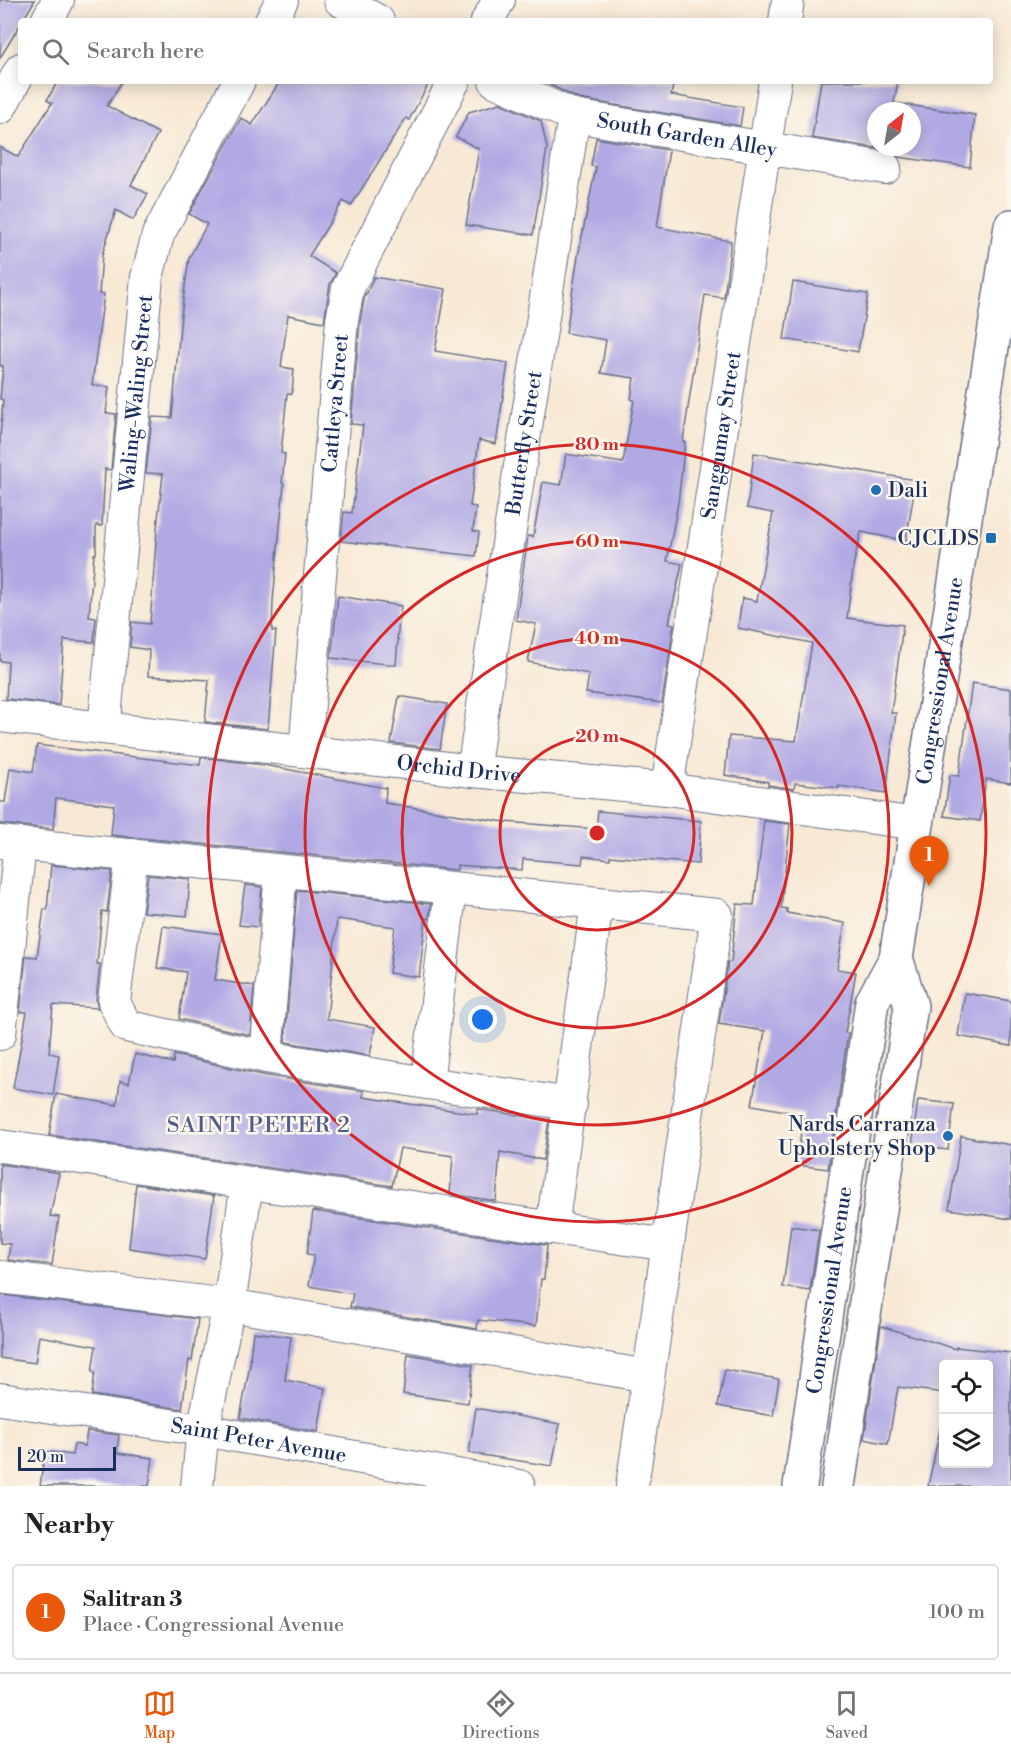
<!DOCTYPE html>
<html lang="en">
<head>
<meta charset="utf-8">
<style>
  :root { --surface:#fff; --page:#f6f6f6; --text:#202124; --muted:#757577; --line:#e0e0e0; --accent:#ea580c }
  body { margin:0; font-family:"Libre Bodoni",serif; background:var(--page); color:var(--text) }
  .controls { position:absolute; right:18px; bottom:18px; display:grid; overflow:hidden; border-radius:6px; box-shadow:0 3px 15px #0003 }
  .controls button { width:54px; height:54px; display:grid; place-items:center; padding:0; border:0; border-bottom:2px solid var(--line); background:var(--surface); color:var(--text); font:30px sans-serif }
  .compass { position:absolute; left:867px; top:102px; width:54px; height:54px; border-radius:50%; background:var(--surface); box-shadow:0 3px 15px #0003; rotate:31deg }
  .scale { position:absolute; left:18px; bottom:15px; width:98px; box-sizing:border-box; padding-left:6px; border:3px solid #1b2f5e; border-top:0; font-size:16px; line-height:21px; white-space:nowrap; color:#1b2f5e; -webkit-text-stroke:4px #fbf7ec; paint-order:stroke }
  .you { position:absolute; left:483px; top:1020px; width:21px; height:21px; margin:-15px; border:4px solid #fff; border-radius:50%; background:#1a73e8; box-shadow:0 0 0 9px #1a73e833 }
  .badge { display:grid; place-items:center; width:39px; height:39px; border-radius:50%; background:var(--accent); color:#fff; font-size:20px; font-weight:700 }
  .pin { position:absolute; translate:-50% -50px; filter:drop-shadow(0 2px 3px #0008) }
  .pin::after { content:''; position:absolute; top:32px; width:21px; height:18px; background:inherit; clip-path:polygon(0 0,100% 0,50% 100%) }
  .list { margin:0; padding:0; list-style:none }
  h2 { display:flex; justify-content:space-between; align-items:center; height:78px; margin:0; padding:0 24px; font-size:26px }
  h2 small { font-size:20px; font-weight:400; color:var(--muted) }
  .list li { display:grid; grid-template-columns:39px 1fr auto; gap:18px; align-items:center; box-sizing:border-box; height:96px; margin:0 12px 12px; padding:0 12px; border:2px solid var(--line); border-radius:6px }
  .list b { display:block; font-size:22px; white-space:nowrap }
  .list p { margin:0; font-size:20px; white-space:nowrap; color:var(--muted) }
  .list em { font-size:20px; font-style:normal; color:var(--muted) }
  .icon { flex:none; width:33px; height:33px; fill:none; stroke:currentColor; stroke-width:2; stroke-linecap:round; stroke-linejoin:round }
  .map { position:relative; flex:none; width:1011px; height:1486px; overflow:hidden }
  .search { position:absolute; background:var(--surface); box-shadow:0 3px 15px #0003; left:18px; right:18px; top:18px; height:66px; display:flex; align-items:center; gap:15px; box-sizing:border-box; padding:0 21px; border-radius:6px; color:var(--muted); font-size:22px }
  .sheet { height:186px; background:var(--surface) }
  nav { display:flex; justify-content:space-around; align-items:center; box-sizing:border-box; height:84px; border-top:2px solid var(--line); background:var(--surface); font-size:16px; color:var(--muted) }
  nav a { display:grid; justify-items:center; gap:3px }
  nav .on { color:var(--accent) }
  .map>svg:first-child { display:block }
  .building { fill:#b1a9e4; fill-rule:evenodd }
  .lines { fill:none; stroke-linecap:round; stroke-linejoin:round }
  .street-casing { stroke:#687088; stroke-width:34 }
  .secondary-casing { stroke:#687088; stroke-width:36 }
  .street { stroke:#fff; stroke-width:32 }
  .secondary { stroke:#fff; stroke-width:33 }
  .ring { fill:none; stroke:#d62828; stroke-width:3 }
  .poi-dot { fill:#1f6fb2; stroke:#fbf7ec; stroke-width:2 }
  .labels { text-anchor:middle; stroke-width:5; stroke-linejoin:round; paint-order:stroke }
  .street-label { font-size:21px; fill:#1b2f5e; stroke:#fbf7ec }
  .poi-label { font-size:21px; fill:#1b2f5e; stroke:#fbf7ec; text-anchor:end }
  .neighbourhood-label { font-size:22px; letter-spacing:1.5px; fill:#505a8d; stroke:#fbf7ec }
  .centre { fill:#d62828; stroke:#fbf7ec; stroke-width:3 }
  .ring-label { font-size:18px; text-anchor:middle; font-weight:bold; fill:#d62828; stroke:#fbf7ec; stroke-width:5; stroke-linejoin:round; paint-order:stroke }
</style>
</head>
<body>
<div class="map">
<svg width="1011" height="1486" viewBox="0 0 1011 1486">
  <rect width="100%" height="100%" fill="#fbf7ec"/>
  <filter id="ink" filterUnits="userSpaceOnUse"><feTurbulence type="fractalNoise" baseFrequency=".0167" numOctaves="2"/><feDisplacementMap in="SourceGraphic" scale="12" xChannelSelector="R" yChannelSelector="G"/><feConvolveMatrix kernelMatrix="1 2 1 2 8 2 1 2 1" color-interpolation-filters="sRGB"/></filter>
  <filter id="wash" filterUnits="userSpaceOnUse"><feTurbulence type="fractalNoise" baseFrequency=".008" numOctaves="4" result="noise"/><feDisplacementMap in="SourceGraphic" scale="24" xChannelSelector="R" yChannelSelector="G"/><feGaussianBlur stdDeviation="1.35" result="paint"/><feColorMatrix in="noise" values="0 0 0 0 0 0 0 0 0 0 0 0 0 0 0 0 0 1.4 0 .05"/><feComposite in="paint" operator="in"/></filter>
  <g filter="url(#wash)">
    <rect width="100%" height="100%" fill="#f8e9d5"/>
    <g id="blocks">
      <g class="building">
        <path d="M0,0H35L0,58Z"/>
        <path d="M58,81H122L107,106L158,133L131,185L148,194L133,220L116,210L102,255L99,294H104L92,385L109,387L106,413L116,414L111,470L105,469L102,526L96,525V554H94L89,617L96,618L94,642L64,640L59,705L6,699L8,662L0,661V439L3,400L0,399L3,366H0V147L18,157L52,103L47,100Z"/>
        <path d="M280,81H430L409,120L406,118L351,206L343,201L309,256L336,273L330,284L324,322L288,315L281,367L294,369L292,394H287L281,453L285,454L282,483L284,484L273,601L272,631H276L268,729L205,722L209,680L148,676L149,650L130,647L132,622L150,624L157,528L163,474L146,473L152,417L172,418L181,315L189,258L207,224L189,214L241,118L252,125Z"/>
        <path d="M542,81H674L671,95L743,107L740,126L579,99Z"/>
        <path d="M821,81H898L894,103L975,115L970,167L898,157L888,150L812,138ZM876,111H912V147H876Z"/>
        <path d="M500,103L541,121L547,148L533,235L466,225L479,149L456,137L469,112Z"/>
        <path d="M596,138L669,150L657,227L731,241L724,298L705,295L683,441L685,442L678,503L667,561L682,564L669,623L674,624L662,703L586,693L589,674L528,662L536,624L516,620L528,536L533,537L543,482L561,485L566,454L623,463L634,400L631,399L634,378L601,373L606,340L566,333L578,256L596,167L591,166Z"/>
        <path d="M374,277L446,289L435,351L508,363L496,444L479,440L470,506L476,507L473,531L479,532L476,556L341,541L344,512L352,513L363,425L351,424L360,322L365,294L367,293Z"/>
        <path d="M793,282L868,294L858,352L784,339Z"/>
        <path d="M754,453L916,480L906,541L861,532L854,562L847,618L903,625L891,713H896L886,793L839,786V788L795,783L794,789L768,785V782L725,775L729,736L796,741L812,643L738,628L742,598L757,601L773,513L747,508Z"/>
        <path d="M338,596L401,606L397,639H398L396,665L331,658Z"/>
        <path d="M972,683L1011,689V783L986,779L980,821L944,816L950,775L959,776Z"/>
        <path d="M399,696L447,704L440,749L391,743Z"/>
        <path d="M37,745L200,765L201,757L264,765L386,788L385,803L505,822L596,829L598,811L701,821L698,864L610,856V859L583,856L582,864L523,859L522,870L457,865V870L111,835L114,805L56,798L53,829L0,824V802H5L10,768L33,772Z"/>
        <path d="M764,821L790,824L781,908L787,909V913L845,923L837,969L856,972L845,1033H848L828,1169L797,1165L803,1114L752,1105L765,1031L719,1024L728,962H731L737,904L754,905Z"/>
        <path d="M51,865L112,871L107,912L102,911L97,964H100L96,1000L98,1008L53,1005L49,1053L59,1055L53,1095L13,1088L27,1012H20L26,956L37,957L44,909L47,910Z"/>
        <path d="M148,875L190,879L187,916L143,912Z"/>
        <path d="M245,885L262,887L258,927L239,925Z"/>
        <path d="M297,890L431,904L429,919L426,918L419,977L389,973L395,927L337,919L327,1019L375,1027L370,1056L285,1042Z"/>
        <path d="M163,926L222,934L215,980L254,986L250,1035L179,1019L186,972L157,968Z"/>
        <path d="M965,993L1011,1001V1046L958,1036Z"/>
        <path d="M135,1054L173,1063L174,1055L263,1075L364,1091L363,1097L477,1114L478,1109L549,1120L543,1160L500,1152L496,1201L450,1194L453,1156L400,1148L392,1186L49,1135L56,1094L117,1105L120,1081L129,1083Z"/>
        <path d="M918,1100L954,1104L948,1150L912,1146Z"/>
        <path d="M961,1136L1011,1145V1219L949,1209Z"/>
        <path d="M0,1164L59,1173L50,1216L59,1217L52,1265L8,1260L10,1244L0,1243Z"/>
        <path d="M136,1184L214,1196L205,1259L129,1248Z"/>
        <path d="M313,1211L547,1245L544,1279H541L536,1326L478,1320L477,1329L350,1307L353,1294L309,1286L314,1255L307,1254Z"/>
        <path d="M791,1226L819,1230L810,1291L783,1287Z"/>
        <path d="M2,1295L198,1319L192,1361L189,1360L182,1409L92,1395L95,1372H92L96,1346L39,1336L35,1363L0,1358V1307Z"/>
        <path d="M881,1326L956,1349V1347L1011,1353V1486H928L944,1411V1464H988V1365H944V1393L898,1387L888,1444L864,1439Z"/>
        <path d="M253,1332L291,1337L285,1380L325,1388L318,1432L240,1418L251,1359H250Z"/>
        <path d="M408,1354L473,1365L468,1403L403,1394Z"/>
        <path d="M725,1370L779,1379L773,1416L718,1406Z"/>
        <path d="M476,1408L560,1424L552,1466L469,1453Z"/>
        <path d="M87,1431L119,1435L117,1453L153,1458L149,1486H40L45,1451L72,1455L74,1444L85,1446Z"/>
      </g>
    </g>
  </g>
  <g filter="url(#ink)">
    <use href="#blocks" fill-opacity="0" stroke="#687088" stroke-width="1.5"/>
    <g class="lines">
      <defs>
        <g id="street">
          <path d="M340,0L378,21"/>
          <path d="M47,21L58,0"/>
          <path d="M271,21L282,0"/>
          <path d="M487,21L499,0"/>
          <path d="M785,21L788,0"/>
          <path id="s1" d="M495,81L574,116L885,168"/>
          <path d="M0,108L21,69"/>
          <path id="s2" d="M0,716L473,771L667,789L917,824"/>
          <path id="s3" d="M104,728L147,277L158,235L239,81"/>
          <path id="s4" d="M305,750L342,320L348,288L454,81"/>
          <path id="s5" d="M473,771L574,116"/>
          <path id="s6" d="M667,789L775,81"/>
          <path d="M0,842L717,915L632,1486"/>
          <path d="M132,855L114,1002L126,1026L266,1057L427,1083L571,1104"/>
          <path d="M0,1034L20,844"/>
          <path d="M266,1057L281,871"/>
          <path d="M427,1083L451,888"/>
          <path d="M0,1146L668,1245"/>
          <path d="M552,1228L597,903"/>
          <path d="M0,1277L229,1305L648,1376"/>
          <path id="s7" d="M0,1399L203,1430L519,1486"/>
          <path d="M197,1486L203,1430L229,1305L247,1183"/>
        </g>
        <g id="secondary">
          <path id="s8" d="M800,1486L872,1002L896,958L1011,226"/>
          <path d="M838,1486L911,1006L896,958"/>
        </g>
      </defs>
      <use href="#street" class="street-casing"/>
      <use href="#secondary" class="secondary-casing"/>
      <use href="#street" class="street"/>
      <use href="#secondary" class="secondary"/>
    </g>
  </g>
  <g class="ring">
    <circle cx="597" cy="833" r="97"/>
    <circle cx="597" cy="833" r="195"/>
    <circle cx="597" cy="833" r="292"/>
    <circle cx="597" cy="833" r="389"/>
  </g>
  <g class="poi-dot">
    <circle cx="876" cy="490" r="6"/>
    <rect x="985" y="532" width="12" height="12" rx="3"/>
    <circle cx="948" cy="1136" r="6"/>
  </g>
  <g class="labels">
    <g class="street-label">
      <text dy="7" stroke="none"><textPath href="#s1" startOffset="201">South Garden Alley</textPath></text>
      <text dy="7" stroke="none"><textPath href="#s3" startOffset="336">Waling-Waling Street</textPath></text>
      <text dy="7" stroke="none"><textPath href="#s4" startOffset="348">Cattleya Street</textPath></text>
      <text dy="7" stroke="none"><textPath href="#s6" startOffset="358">Sanggumay Street</textPath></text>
      <text dy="7" stroke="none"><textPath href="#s5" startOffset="332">Butterfly Street</textPath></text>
      <text dy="7" stroke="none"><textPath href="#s8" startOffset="820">Congressional Avenue</textPath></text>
      <text dy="7" stroke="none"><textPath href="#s2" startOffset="462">Orchid Drive</textPath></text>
      <text dy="7" stroke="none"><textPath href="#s8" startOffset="198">Congressional Avenue</textPath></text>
      <text dy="7" stroke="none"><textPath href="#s7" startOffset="262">Saint Peter Avenue</textPath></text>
    </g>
    <g class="poi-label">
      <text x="888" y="497" text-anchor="start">Dali</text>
      <text x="979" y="545">CJCLDS</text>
      <text x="936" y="1131">Nards Carranza<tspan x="936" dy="24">Upholstery Shop</tspan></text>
    </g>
    <g class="neighbourhood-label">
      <text x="259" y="1132">SAINT PETER 2</text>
    </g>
  </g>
  <circle cx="597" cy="833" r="9" class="centre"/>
  <g class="ring-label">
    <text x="597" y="450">80 m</text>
    <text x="597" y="547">60 m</text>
    <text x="597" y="644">40 m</text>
    <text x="597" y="742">20 m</text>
  </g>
</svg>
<div class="controls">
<button><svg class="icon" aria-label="locate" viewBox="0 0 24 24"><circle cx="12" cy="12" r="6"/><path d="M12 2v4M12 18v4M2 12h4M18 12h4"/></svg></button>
<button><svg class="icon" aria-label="layers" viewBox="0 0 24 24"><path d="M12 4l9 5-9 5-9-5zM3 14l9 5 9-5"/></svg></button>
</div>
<svg class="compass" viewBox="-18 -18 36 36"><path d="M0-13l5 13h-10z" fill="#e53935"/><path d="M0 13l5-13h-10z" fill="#757577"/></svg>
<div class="scale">20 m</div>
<div class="you"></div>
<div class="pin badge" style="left:929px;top:886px">1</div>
<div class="search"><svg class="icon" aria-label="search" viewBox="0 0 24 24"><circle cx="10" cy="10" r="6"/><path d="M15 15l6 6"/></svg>Search here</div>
</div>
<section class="sheet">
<h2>Nearby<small></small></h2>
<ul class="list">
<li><span class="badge">1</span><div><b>Salitran 3</b><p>Place · Congressional Avenue</p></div><em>100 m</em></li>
</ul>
</section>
<nav>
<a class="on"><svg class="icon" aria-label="map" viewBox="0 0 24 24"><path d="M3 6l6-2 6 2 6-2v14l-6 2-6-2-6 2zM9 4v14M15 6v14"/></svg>Map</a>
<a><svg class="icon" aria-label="directions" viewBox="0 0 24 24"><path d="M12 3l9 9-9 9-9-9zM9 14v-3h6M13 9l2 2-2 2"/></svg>Directions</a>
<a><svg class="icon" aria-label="saved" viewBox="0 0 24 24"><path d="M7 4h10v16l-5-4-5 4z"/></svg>Saved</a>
</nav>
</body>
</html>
